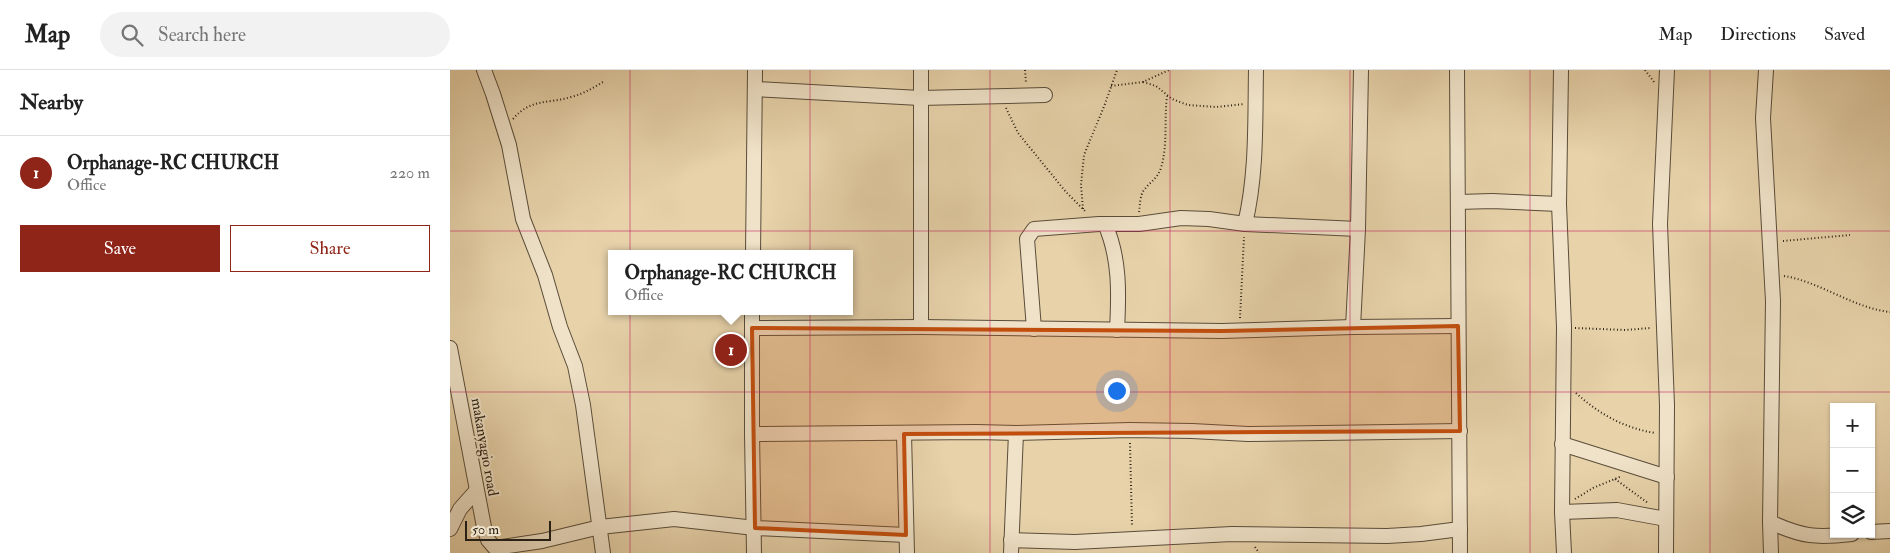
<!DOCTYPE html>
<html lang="en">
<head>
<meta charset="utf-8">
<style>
  :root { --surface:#fff; --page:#f2f2f2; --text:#222; --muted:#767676; --line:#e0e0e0; --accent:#8f2418 }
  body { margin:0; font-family:"IM FELL Double Pica",serif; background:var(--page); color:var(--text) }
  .controls { position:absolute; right:15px; bottom:15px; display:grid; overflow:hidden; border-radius:0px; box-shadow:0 1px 4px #0004 }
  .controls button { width:45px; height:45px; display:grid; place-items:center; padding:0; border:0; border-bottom:1px solid var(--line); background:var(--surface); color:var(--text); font:25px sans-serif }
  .scale { position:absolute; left:15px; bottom:12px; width:86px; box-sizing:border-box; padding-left:5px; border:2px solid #2b2114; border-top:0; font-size:14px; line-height:18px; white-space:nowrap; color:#2b2114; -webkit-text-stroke:4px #efe2c8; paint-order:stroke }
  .you { position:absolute; left:666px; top:320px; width:18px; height:18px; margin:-12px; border:4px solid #fff; border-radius:50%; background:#1a73e8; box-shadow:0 0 0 8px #1a73e833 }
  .badge { display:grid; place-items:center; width:32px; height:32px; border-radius:50%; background:var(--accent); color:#fff; font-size:16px; font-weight:700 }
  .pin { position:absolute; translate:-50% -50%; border:2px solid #fff; box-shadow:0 1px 5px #0006 }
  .popup { position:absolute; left:158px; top:180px; width:245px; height:65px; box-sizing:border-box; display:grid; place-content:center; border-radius:0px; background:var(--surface); filter:drop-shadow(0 1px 4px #0005); font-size:16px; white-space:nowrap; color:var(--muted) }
  .popup b { font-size:19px; color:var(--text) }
  .popup::after { content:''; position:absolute; left:50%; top:100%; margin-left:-10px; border:10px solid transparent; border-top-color:var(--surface) }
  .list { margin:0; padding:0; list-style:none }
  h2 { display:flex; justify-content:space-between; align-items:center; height:65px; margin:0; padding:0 20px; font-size:21px }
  h2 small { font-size:16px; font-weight:400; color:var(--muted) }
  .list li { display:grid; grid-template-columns:32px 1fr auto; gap:15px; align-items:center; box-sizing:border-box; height:75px; padding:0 20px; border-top:1px solid var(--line) }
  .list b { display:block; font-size:19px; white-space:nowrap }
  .list p { margin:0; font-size:16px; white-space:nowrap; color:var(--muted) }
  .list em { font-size:16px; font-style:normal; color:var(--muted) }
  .actions { display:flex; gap:10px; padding:15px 20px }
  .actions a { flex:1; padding:11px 0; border:1px solid var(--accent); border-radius:0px; text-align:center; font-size:18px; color:var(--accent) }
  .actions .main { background:var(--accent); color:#fff }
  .icon { flex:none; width:28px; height:28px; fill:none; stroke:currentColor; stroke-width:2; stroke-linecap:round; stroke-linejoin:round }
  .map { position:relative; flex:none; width:1440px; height:483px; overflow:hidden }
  header { display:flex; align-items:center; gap:30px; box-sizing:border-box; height:70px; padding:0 25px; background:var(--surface); border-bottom:1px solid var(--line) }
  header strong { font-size:24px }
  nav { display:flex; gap:28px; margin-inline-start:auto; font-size:18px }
  .search { width:350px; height:45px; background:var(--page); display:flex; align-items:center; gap:12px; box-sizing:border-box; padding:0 18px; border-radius:28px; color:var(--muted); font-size:19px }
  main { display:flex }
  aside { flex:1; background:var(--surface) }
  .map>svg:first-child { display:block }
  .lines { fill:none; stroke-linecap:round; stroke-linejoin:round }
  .street-casing { stroke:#5a4d3a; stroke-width:16 }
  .path { stroke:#2b2114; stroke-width:2; stroke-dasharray:1 2.5; stroke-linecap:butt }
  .street { stroke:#efe2c8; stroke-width:14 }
  .marked { fill:#c24e0e; fill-opacity:0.2; stroke:#c24e0e; stroke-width:4; stroke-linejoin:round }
  .grid { fill:none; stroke:#c2185b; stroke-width:1; stroke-opacity:0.55 }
  .labels { text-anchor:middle; stroke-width:4; stroke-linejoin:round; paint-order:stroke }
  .street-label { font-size:15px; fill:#2b2114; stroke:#efe2c8 }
</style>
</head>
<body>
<header>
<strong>Map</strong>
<div class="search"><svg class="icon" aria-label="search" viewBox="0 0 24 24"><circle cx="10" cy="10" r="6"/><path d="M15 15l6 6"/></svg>Search here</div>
<nav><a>Map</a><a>Directions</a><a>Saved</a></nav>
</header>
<main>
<aside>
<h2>Nearby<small></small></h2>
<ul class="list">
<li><span class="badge">1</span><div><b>Orphanage-RC CHURCH</b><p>Office</p></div><em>220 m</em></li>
</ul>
<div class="actions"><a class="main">Save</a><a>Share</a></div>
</aside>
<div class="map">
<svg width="1440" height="483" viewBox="0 0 1440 483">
  <rect width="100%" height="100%" fill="#e7d2aa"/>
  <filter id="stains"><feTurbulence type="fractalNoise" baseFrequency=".004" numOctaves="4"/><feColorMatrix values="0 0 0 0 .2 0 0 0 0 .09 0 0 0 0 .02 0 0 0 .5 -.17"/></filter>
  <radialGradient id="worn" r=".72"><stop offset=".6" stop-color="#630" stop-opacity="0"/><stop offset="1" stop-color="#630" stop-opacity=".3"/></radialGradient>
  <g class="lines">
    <defs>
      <g id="street">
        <path d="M34,0L43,24L59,75L73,149L95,205L110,257L125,296L133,335L153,483"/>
        <path d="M471,0V257"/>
        <path d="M1007,0L1010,483"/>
        <path d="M1111,0L1109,134L1114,257L1112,442L1114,483"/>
        <path d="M1316,0L1313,48L1323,231L1320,452L1321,483"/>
        <path d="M305,19L470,28L595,25"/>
        <path d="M1008,132L1042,131L1109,134"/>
        <path d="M655,154C670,188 669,223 667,260"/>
        <path d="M795,154C807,104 805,51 806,0"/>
        <path d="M303,184L305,0"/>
        <path d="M302,241V364L304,483"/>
        <path d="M903,257L908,159L911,0"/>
        <path d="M302,258L471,257L772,261L903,257L1008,256"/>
        <path d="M584,259L577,169L584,159L649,154H689L731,148L759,149L795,154L908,159"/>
        <path d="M0,278L34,457L38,470L45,478L92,471L150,457L224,449L305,458L456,465"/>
        <path d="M302,364L527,362L566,363L680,360L742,361L798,364L1010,361"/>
        <path d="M454,364L457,483"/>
        <path d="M1112,374L1217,407"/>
        <path d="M1112,442L1167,440L1216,449"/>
        <path d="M1320,452C1353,467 1366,468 1402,464"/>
        <path d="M0,459L10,439L26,421"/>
        <path d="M1421,462L1440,461"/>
        <path d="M561,470L625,472L782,464L937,466L971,464L1010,459"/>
        <path d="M561,483L566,363"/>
        <path d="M1216,483L1217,335L1210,154L1217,0"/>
      </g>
    </defs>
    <use href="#street" class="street-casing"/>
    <g class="path">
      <path d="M575,0L576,13"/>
      <path d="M1195,0L1204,12"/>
      <path d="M693,12L706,16L722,29L738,35L766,37L794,34"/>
      <path d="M661,16L693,12L719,0"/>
      <path d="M556,38L568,63L616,122L636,142"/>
      <path d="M63,49C81,28 98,34 121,27C133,24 143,18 153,12"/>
      <path d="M633,139L631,115L634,85L655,34L667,0"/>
      <path d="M689,142C690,135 690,125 694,120C700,112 707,109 711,98C718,74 714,50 717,26"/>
      <path d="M1333,171L1400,165"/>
      <path d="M1334,206C1371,212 1403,238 1440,242"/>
      <path d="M790,248L794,167"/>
      <path d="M1125,258L1175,260L1200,258"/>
      <path d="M1126,323C1149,344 1174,358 1205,363"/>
      <path d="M680,373L682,456"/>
      <path d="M1165,409L1198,433"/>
      <path d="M1125,429L1143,418L1172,406"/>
      <path d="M805,477L809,483"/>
    </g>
    <use href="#street" class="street"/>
  </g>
  <path class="marked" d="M1008,256L1010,361L454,364L456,465L305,458L302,258L772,261Z"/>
  <path class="grid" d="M180,0V483M360,0V483M540,0V483M720,0V483M900,0V483M1080,0V483M1260,0V483M0,161H1440M0,322H1440"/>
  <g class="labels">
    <g class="street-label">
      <text transform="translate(35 377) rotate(80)" y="5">makanyagio road</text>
    </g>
  </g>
  <rect width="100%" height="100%" filter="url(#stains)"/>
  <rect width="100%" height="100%" fill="url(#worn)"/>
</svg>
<div class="controls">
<button>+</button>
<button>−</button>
<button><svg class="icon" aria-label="layers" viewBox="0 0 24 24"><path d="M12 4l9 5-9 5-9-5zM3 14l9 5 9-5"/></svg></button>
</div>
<div class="scale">50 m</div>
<div class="you"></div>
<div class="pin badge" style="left:281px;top:280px">1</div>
<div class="popup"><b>Orphanage-RC CHURCH</b>Office</div>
</div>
</main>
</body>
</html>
